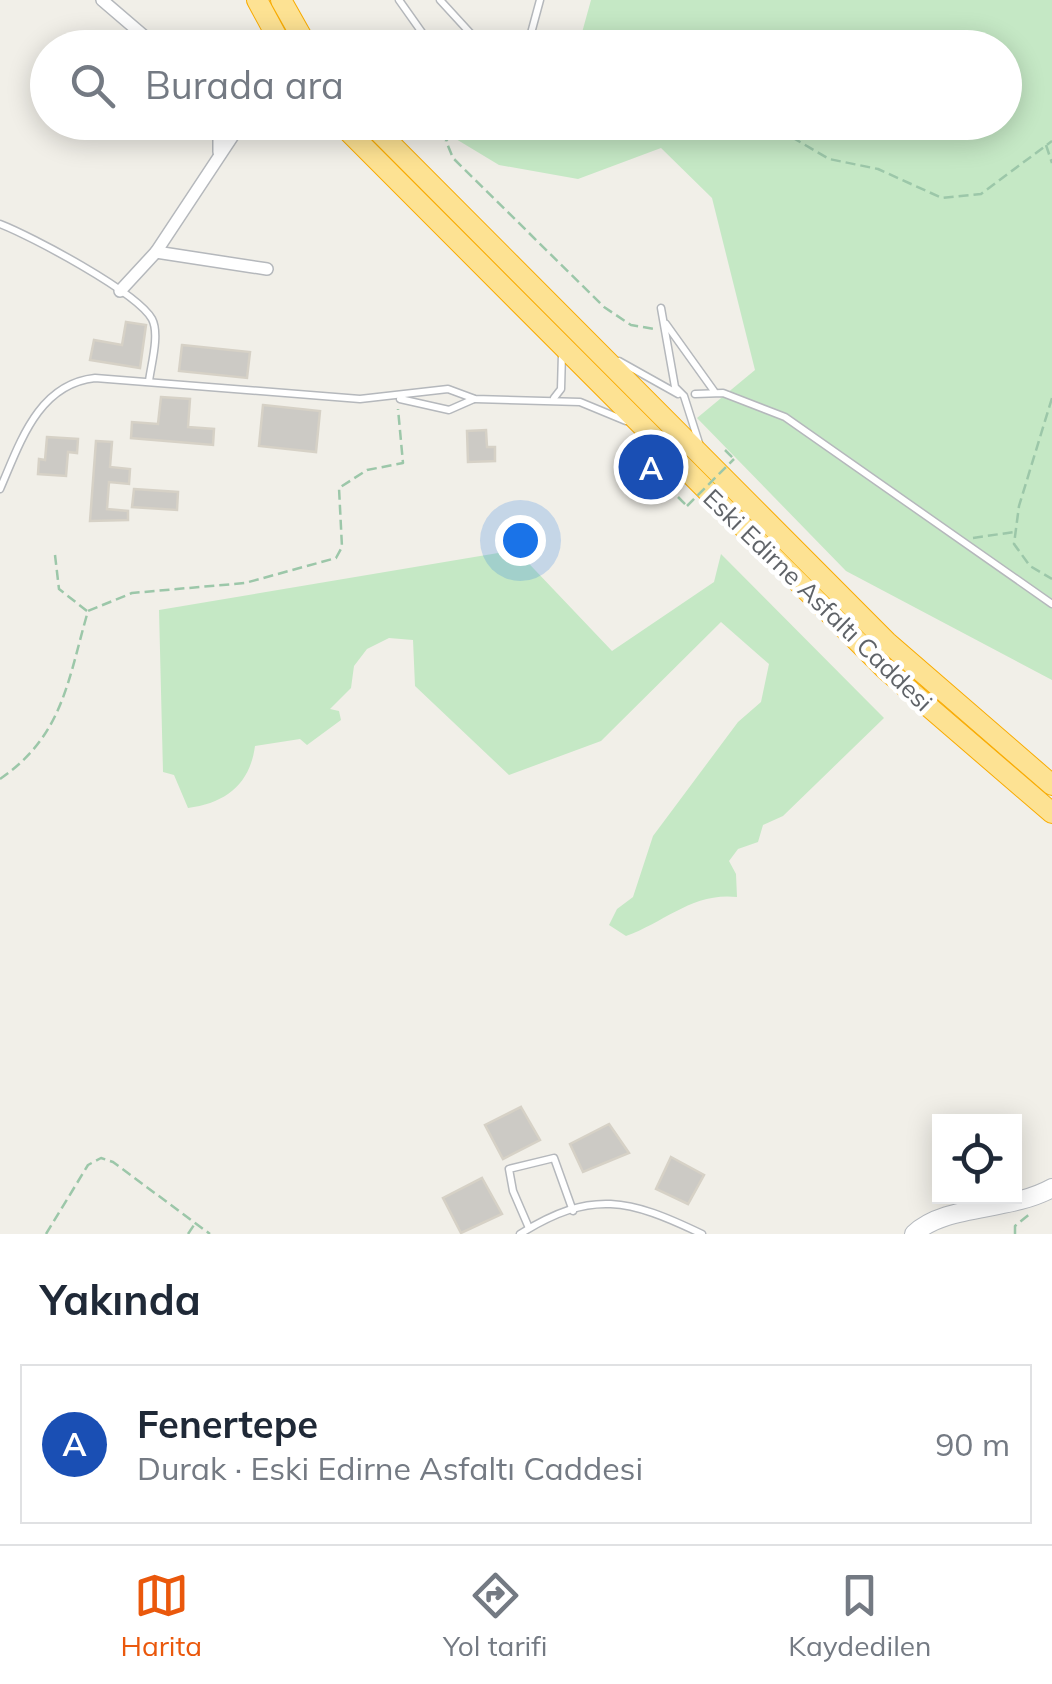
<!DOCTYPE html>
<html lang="tr">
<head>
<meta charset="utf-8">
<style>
  :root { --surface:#fff; --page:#f6f6f7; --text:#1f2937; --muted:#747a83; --line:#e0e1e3; --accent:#ea580c }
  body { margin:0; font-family:Mulish,sans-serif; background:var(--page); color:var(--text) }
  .controls { position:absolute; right:30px; bottom:30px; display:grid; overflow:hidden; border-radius:0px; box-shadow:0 5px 25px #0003 }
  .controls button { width:90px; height:90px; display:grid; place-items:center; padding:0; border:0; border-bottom:2px solid var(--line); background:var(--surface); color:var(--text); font:50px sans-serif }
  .you { position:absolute; left:520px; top:540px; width:35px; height:35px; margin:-25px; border:8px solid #fff; border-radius:50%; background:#1a73e8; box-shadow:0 0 0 15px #1a73e833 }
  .badge { display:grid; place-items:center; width:65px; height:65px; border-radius:50%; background:var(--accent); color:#fff; font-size:32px; font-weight:700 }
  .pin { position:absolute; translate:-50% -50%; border:5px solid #fff; box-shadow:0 2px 10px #0006 }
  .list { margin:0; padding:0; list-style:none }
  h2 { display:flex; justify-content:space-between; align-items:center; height:130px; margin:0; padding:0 40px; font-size:42px }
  h2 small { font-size:32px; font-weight:400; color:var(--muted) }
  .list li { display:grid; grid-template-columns:65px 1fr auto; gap:30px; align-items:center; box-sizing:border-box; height:160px; margin:0 20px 20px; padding:0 20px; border:2px solid var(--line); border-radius:0px }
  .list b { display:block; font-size:38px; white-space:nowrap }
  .list p { margin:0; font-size:32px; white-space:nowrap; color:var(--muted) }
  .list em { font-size:32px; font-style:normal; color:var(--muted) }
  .icon { flex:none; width:55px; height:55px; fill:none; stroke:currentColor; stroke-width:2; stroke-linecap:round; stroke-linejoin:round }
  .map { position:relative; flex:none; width:1052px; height:1234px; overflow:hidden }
  .search { position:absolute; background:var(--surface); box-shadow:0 5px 25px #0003; left:30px; right:30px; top:30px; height:110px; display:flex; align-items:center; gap:25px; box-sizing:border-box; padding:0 35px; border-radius:55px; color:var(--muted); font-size:38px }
  .sheet { height:310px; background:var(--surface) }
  nav { display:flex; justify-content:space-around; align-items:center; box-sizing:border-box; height:140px; border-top:2px solid var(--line); background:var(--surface); font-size:28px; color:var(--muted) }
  nav a { display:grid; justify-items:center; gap:5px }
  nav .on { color:var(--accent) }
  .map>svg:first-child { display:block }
  .green { fill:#c5e8c5 }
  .building { fill:#cccac5; stroke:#d6d1c6; stroke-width:2.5 }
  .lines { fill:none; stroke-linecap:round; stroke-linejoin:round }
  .lane-casing { stroke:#b5b8bc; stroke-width:9 }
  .street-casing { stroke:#b5b8bc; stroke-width:14 }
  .secondary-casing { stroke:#b6babf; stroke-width:20 }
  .highway-casing { stroke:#f9ab00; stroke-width:22 }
  .path { stroke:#9cc7a9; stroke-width:2.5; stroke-dasharray:10 5; stroke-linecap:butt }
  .lane { stroke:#fff; stroke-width:6 }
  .street { stroke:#fff; stroke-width:11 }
  .secondary { stroke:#fff; stroke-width:18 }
  .highway { stroke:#fde293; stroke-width:20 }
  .path-bridge { stroke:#9cc7a9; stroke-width:2.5; stroke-dasharray:10 5; stroke-linecap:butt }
  .labels { text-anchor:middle; stroke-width:9; stroke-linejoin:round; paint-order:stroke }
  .street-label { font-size:25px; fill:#5f6368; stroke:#fff }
</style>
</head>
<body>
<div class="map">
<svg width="1052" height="1234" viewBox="0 0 1052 1234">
  <rect width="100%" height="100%" fill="#f1efe8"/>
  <g class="green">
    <path d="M591,0H1052V680L846,571L697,418L755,370L712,198L661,148L578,179L499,165L441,130L447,122H1004V48L578,47Z"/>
    <path d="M516,550L612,651L714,582L721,554L884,718L783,816L763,825L758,842L738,849L729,861L736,874L737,897C693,892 665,922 626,936L609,925L617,909L633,897L653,836L738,722L761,702L769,664L721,622L601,741L509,775L415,686L413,640L389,638L367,649L354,666L351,688L330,709L339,711L341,720L307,745L300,739L255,746C250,784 226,803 188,808L174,775L163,772L159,610Z"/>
  </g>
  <g class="building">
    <path d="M126,322L146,325L140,368L90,360L94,340L122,345Z"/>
    <path d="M182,345L250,352L247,378L179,371Z"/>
    <path d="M161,397L190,399L188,427L214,429L213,445L131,438L132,422L158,424Z"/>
    <path d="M263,405L320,411L316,452L259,446Z"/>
    <path d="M486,430L487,447H495V461L468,462L467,431Z"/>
    <path d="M47,437L78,439L77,453L68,452L66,476L38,474L39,459L45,460Z"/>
    <path d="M96,441L112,442L110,467L130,469L129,484L109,482L107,509L128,511V520L90,521Z"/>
    <path d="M134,489L178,492L177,510L132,507Z"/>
    <path d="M521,1107L540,1140L503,1159L485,1125Z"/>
    <path d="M609,1124L629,1153L583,1172L570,1144Z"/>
    <path d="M671,1157L704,1175L688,1204L656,1189Z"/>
    <path d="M482,1178L502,1214L461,1233L443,1198Z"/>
  </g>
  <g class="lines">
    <defs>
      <g id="lane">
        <path d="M399,0L433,48"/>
        <path d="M440,0L484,48"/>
        <path d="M527,48L540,0"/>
        <path d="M0,224C31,236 137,292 152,319C160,334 151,365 149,381"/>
        <path d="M661,308L675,387L684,396L699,443"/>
        <path d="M666,324L714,391"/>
        <path d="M619,361L678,394"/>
        <path d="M695,394L723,393L785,417L1052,604"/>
        <path d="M554,398L561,389L562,353"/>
        <path d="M400,399L449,410L474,399"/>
        <path d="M0,489C20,443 38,384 95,378L360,399L448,389L475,399L580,402L626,421"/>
        <path d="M529,1228L513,1191L509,1169L554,1158L573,1211"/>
        <path d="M520,1234C592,1189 629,1199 702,1234"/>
      </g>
      <g id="street">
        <path d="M102,0L158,48"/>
        <path d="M219,152V122"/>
        <path d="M156,252L267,269"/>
        <path d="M120,291L156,252L242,122"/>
      </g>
      <path id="secondary" d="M914,1234C945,1204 1009,1212 1052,1188"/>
      <g id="highway">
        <path d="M257,0L283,48"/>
        <path d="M281,0L308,48"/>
        <path d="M339,122L886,670L1052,813"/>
        <path d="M369,122L887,642L1052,785"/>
      </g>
    </defs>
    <use href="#lane" class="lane-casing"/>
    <use href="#street" class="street-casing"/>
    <use href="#secondary" class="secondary-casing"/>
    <use href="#highway" class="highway-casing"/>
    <g class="path">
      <path d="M462,122L446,141L453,158L604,307L631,325L655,329"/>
      <path d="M766,122L829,159L878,169L942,198L981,194L1052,141"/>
      <path d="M1046,145L1052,163"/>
      <path d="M1052,398L1019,506L1014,544L1030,566L1052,579"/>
      <path d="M725,450L734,459"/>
      <path d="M678,497L687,506"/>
      <path d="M973,538L1014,532"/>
      <path d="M55,555L59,589L87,611"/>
      <path d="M0,779C63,736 68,680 88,611L132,593L245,583L336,558L342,547L339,488L367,470L403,463L398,409"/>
      <path d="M46,1234L88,1165L101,1158L113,1162L210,1234"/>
      <path d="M188,1234L194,1225"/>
      <path d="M1015,1234V1226L1031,1213"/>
    </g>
    <use href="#lane" class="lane"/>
    <use href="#street" class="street"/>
    <use href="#secondary" class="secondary"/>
    <use href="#highway" class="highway"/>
    <path class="path-bridge" d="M687,506L734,459"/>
  </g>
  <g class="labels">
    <g class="street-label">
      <text transform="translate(818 600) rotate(44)" y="9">Eski Edirne Asfaltı Caddesi</text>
    </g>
  </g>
</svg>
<div class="controls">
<button><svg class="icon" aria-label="locate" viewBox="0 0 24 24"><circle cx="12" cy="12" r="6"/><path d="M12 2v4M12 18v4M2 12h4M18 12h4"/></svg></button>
</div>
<div class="you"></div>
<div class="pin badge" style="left:651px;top:467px;background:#1a4fb4">A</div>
<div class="search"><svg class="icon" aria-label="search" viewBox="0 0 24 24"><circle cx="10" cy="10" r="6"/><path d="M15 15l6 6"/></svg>Burada ara</div>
</div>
<section class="sheet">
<h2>Yakında<small></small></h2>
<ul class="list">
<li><span class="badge" style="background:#1a4fb4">A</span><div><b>Fenertepe</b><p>Durak · Eski Edirne Asfaltı Caddesi</p></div><em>90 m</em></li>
</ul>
</section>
<nav>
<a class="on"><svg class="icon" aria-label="map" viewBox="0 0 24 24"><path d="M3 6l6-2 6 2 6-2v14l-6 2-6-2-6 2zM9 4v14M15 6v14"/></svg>Harita</a>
<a><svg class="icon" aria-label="directions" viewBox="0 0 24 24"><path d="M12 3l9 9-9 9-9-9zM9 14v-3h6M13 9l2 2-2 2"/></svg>Yol tarifi</a>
<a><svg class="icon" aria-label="saved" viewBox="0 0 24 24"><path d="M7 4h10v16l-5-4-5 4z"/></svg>Kaydedilen</a>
</nav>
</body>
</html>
